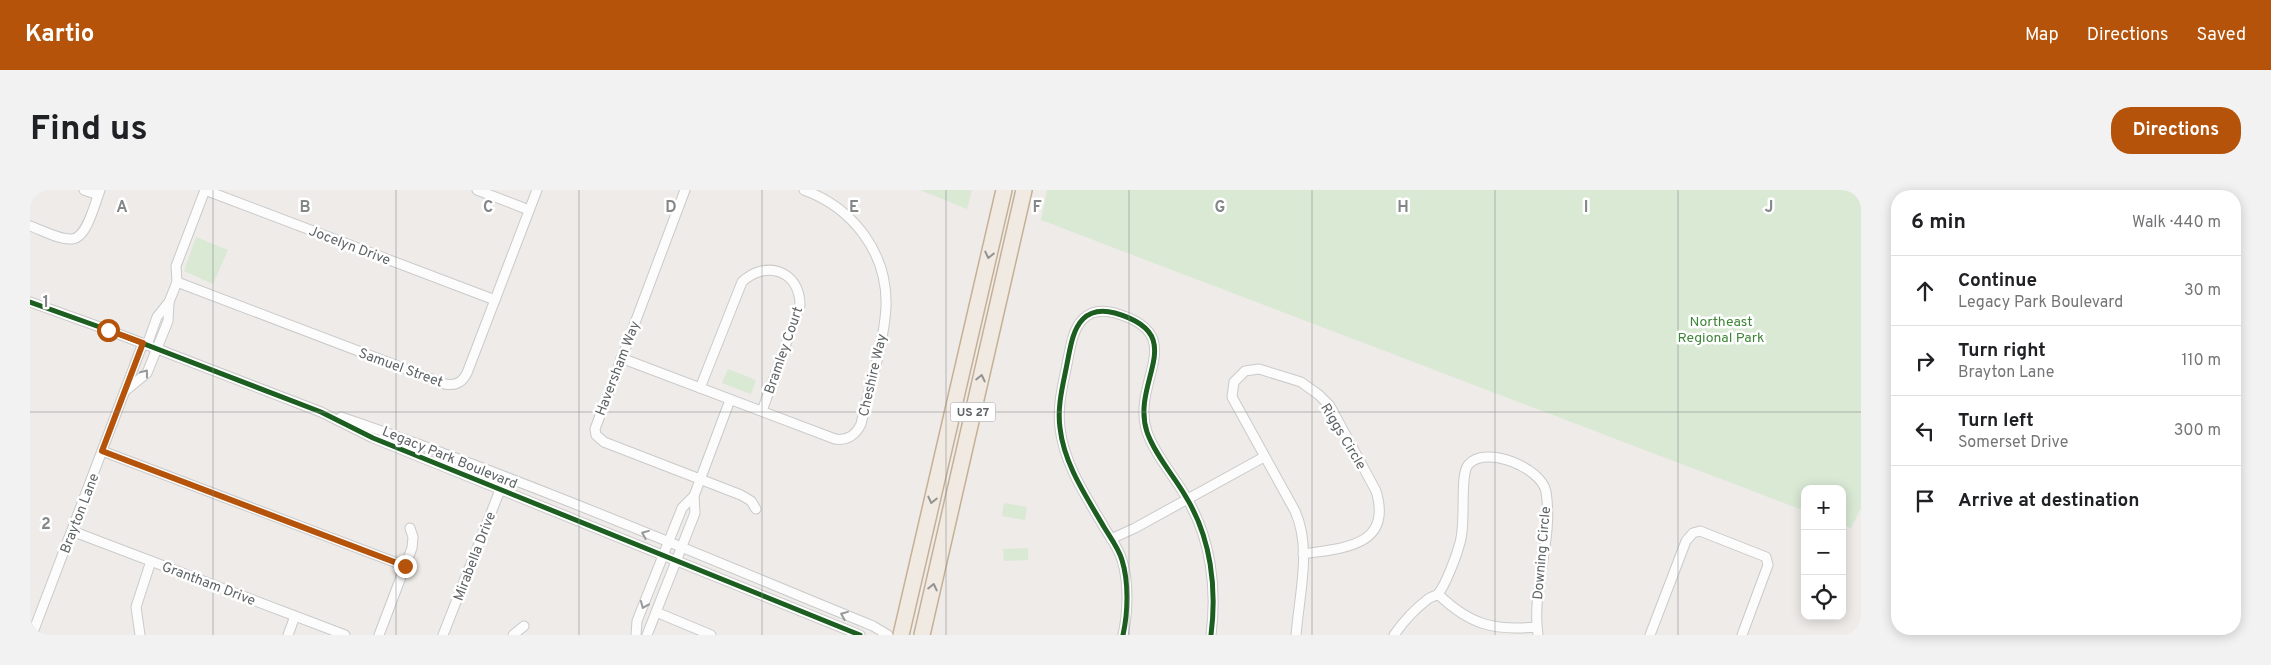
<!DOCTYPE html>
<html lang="en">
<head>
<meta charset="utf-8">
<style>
  :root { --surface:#fff; --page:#f2f2f2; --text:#202124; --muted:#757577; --line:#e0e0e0; --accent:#b45309 }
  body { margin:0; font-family:Overpass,sans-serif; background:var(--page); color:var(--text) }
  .controls { position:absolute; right:15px; bottom:15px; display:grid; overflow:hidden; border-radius:10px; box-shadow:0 2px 12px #0003 }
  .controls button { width:45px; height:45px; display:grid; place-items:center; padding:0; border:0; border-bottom:1px solid var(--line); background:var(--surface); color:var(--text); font:25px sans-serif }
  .stop { position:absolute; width:15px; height:15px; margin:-11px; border:4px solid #b45309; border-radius:50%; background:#fff }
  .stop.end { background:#b45309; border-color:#fff; box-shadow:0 1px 5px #0008 }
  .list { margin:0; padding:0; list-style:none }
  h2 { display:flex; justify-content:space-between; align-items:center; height:65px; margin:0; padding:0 20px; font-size:21px }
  h2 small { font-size:16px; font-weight:400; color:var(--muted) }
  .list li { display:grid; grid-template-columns:32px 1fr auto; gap:15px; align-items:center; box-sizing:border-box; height:70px; padding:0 20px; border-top:1px solid var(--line) }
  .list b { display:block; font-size:19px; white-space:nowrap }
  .list p { margin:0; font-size:16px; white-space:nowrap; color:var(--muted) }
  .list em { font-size:16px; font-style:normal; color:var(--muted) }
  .icon { flex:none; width:28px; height:28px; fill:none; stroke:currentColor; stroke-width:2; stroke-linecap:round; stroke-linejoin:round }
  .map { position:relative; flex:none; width:1831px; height:445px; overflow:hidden; border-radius:20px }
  header { display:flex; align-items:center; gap:30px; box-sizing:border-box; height:70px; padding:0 25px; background:var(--accent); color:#fff }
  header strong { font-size:24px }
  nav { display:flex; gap:28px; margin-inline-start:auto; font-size:18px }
  .intro { display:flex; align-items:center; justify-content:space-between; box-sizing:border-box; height:120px; padding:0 30px }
  h1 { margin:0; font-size:35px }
  .button { padding:12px 22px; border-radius:20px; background:var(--accent); color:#fff; font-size:18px; font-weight:700 }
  main { display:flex; gap:30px; padding:0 30px }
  aside { flex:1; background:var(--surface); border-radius:20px; box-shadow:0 2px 12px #0003 }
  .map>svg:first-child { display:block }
  .green { fill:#d9e9d4 }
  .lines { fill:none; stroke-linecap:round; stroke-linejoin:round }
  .street-casing { stroke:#cacaca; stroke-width:11 }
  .highway-casing { stroke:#c6b095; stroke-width:18 }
  .street { stroke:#fcfcfc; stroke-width:9 }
  .highway { stroke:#f0eae2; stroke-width:15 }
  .cycleway-casing { stroke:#fff; stroke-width:8 }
  .cycleway { stroke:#1b5e20; stroke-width:5 }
  .oneway { stroke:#919291 }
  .oneway2 { stroke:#95999a }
  .route { stroke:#b45309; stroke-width:6 }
  .grid { fill:none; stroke:#848788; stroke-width:1; stroke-opacity:0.55 }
  .labels { text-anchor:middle; stroke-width:5; stroke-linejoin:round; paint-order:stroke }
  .shield { fill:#fff; stroke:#8e9294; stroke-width:1 }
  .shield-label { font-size:12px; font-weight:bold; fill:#5e6366 }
  .street-label { font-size:14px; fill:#5e6366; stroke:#fff }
  .park-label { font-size:14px; fill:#3d8536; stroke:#fff }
  .grid-label { font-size:16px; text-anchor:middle; font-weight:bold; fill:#848788; stroke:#fff; stroke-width:5; stroke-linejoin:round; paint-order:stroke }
</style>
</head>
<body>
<header>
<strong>Kartio</strong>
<nav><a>Map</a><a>Directions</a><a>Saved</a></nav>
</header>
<div class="intro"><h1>Find us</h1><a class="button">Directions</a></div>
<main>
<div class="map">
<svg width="1831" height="445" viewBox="0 0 1831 445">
  <rect width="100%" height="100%" fill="#eeebe8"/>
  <g class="green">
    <path d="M890,0H942L937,19Z"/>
    <path d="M1017,0H1831V318L1821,338L1812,335V299H1775V321L1011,30Z"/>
    <path d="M166,47L198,60L183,94L154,81Z"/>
    <path d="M698,179L726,190L721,204L692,193Z"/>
    <path d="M974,313L997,317L995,330L972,326Z"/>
    <path d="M998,358V370L974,371L973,359Z"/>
  </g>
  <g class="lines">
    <defs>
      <g id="street">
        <path d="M54,0L68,5"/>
        <path d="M175,0L465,110"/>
        <path d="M447,0L499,20"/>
        <path d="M655,0L565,239L566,245L574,252L711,305L721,311L726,319"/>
        <path d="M0,36C12,40 29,50 42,49C57,48 65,13 70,0"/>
        <path d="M147,92L415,194C425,196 432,193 437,183L507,0"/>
        <path d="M0,112L78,140L291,222L343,248L830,445"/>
        <path d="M117,155L127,127L139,112L147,92L146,76L175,0"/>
        <path d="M591,168L805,249C817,251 826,245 831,234C839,198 854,154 856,117C858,63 823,18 774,0"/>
        <path d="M670,198L712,92C736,69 770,81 770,115L732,221"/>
        <path d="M95,201L117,183L138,131L139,112"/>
        <path d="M311,227C491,288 667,364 843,436L858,445"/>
        <path d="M72,261L375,376"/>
        <path d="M42,341L315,445"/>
        <path d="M1081,349L1105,338L1234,267"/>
        <path d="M1408,404C1440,435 1464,441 1507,437"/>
        <path d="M626,422L681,445"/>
        <path d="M2,445L113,153"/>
        <path d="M110,445L106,417L121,371"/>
        <path d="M258,445L265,426"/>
        <path d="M349,445L382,358L383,347L380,338"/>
        <path d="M413,445L472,295"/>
        <path d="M483,445L494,436"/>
        <path d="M606,445L607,431L652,318L664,306"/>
        <path d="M617,445L665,323L664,306L700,210"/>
        <path d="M1093,445C1098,422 1099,393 1092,370C1089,359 1080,347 1074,337C1056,306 1034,274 1030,238C1027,216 1033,195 1037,174C1040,160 1042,140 1053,129C1062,120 1074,120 1085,123C1162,145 1100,191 1117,242C1125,265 1144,286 1156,307C1181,348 1187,398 1181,445"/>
        <path d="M1266,445C1269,406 1282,358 1265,321L1202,207L1204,192L1215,181L1229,179L1271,192L1289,205L1300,216L1346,301C1363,357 1312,358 1273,364"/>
        <path d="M1364,445C1373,432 1385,419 1398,409C1400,407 1406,406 1408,404C1415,396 1426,367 1429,356C1437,335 1429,286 1438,275C1455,254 1512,278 1516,302C1524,350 1501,398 1508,445"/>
        <path d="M1620,445L1656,351L1663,343L1670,341L1736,367L1738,375L1712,445"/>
      </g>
      <g id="highway">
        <path d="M871,445L974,0"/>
        <path d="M892,445L994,0"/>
      </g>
    </defs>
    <use href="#street" class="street-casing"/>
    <use href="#highway" class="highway-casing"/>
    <use href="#street" class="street"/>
    <use href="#highway" class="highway"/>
    <defs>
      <g id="cycleway">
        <path d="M0,112L78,140L291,222L343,248L830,445"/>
        <path d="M1093,445C1098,422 1099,393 1092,370C1089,359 1080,347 1074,337C1056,306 1034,274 1030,238C1027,216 1033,195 1037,174C1040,160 1042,140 1053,129C1062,120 1074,120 1085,123C1162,145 1100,191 1117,242C1125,265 1144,286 1156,307C1181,348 1187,398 1181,445"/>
      </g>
    </defs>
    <use href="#cycleway" class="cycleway-casing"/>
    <use href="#cycleway" class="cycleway"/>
  </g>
  <defs><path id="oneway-chevron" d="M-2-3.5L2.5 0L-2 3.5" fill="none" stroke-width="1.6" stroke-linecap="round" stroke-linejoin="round" transform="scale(1.25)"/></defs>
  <g class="oneway">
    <use href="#oneway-chevron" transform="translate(959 65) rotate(103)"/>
    <use href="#oneway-chevron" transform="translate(951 188) rotate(-77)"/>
    <use href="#oneway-chevron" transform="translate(902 310) rotate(103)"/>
    <use href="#oneway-chevron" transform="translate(903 397) rotate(-77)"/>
  </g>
  <g class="oneway2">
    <use href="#oneway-chevron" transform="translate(115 183) rotate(-53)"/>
    <use href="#oneway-chevron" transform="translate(615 344) rotate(-158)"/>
    <use href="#oneway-chevron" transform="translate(614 415) rotate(112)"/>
    <use href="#oneway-chevron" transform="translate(814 425) rotate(-158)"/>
  </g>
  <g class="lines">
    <path class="route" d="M78,140L113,153L72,261L375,376"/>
  </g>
  <path class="grid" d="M183,0V445M366,0V445M549,0V445M732,0V445M916,0V445M1099,0V445M1282,0V445M1465,0V445M1648,0V445M0,222H1831"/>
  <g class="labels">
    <rect class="shield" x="920.5" y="212.5" width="45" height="19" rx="4"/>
    <g class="shield-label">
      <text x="943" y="226">US 27</text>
    </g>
    <g class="street-label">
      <text transform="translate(320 55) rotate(21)" y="5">Jocelyn Drive</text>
      <text transform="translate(753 160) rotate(-71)" y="5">Bramley Court</text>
      <text transform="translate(371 177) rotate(20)" y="5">Samuel Street</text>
      <text transform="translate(587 178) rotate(-69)" y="5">Haversham Way</text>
      <text transform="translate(842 185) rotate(-77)" y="5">Cheshire Way</text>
      <text transform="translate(1314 246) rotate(59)" y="5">Riggs Circle</text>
      <text transform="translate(420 267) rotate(22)" y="5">Legacy Park Boulevard</text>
      <text transform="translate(49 323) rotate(-69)" y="5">Brayton Lane</text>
      <text transform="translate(1511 363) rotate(-85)" y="5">Downing Circle</text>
      <text transform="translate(444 366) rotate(-69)" y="5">Mirabella Drive</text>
      <text transform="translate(179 393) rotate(21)" y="5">Grantham Drive</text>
    </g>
    <g class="park-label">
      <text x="1691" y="136">Northeast<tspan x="1691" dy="16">Regional Park</tspan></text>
    </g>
  </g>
  <g class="grid-label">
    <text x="92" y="22">A</text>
    <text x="275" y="22">B</text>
    <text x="458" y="22">C</text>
    <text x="641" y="22">D</text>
    <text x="824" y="22">E</text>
    <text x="1007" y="22">F</text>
    <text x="1190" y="22">G</text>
    <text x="1373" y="22">H</text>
    <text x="1556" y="22">I</text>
    <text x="1739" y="22">J</text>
    <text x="16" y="117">1</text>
    <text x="16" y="339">2</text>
  </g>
</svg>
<div class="controls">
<button>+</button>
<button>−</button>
<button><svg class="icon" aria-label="locate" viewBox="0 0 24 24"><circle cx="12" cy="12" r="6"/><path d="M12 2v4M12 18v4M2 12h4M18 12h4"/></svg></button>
</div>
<div class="stop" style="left:78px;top:140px"></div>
<div class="stop end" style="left:375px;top:376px"></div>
</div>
<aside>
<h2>6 min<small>Walk · 440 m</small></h2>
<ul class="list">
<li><svg class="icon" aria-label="ahead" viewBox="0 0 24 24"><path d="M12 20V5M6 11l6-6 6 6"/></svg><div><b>Continue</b><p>Legacy Park Boulevard</p></div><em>30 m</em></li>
<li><svg class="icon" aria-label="right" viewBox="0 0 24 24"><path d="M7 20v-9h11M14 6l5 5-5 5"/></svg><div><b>Turn right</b><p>Brayton Lane</p></div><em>110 m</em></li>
<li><svg class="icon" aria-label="left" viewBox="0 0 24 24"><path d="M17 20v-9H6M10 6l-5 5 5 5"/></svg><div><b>Turn left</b><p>Somerset Drive</p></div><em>300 m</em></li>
<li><svg class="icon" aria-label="arrive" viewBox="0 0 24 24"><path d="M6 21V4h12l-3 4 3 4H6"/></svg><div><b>Arrive at destination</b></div></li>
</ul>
</aside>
</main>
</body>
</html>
